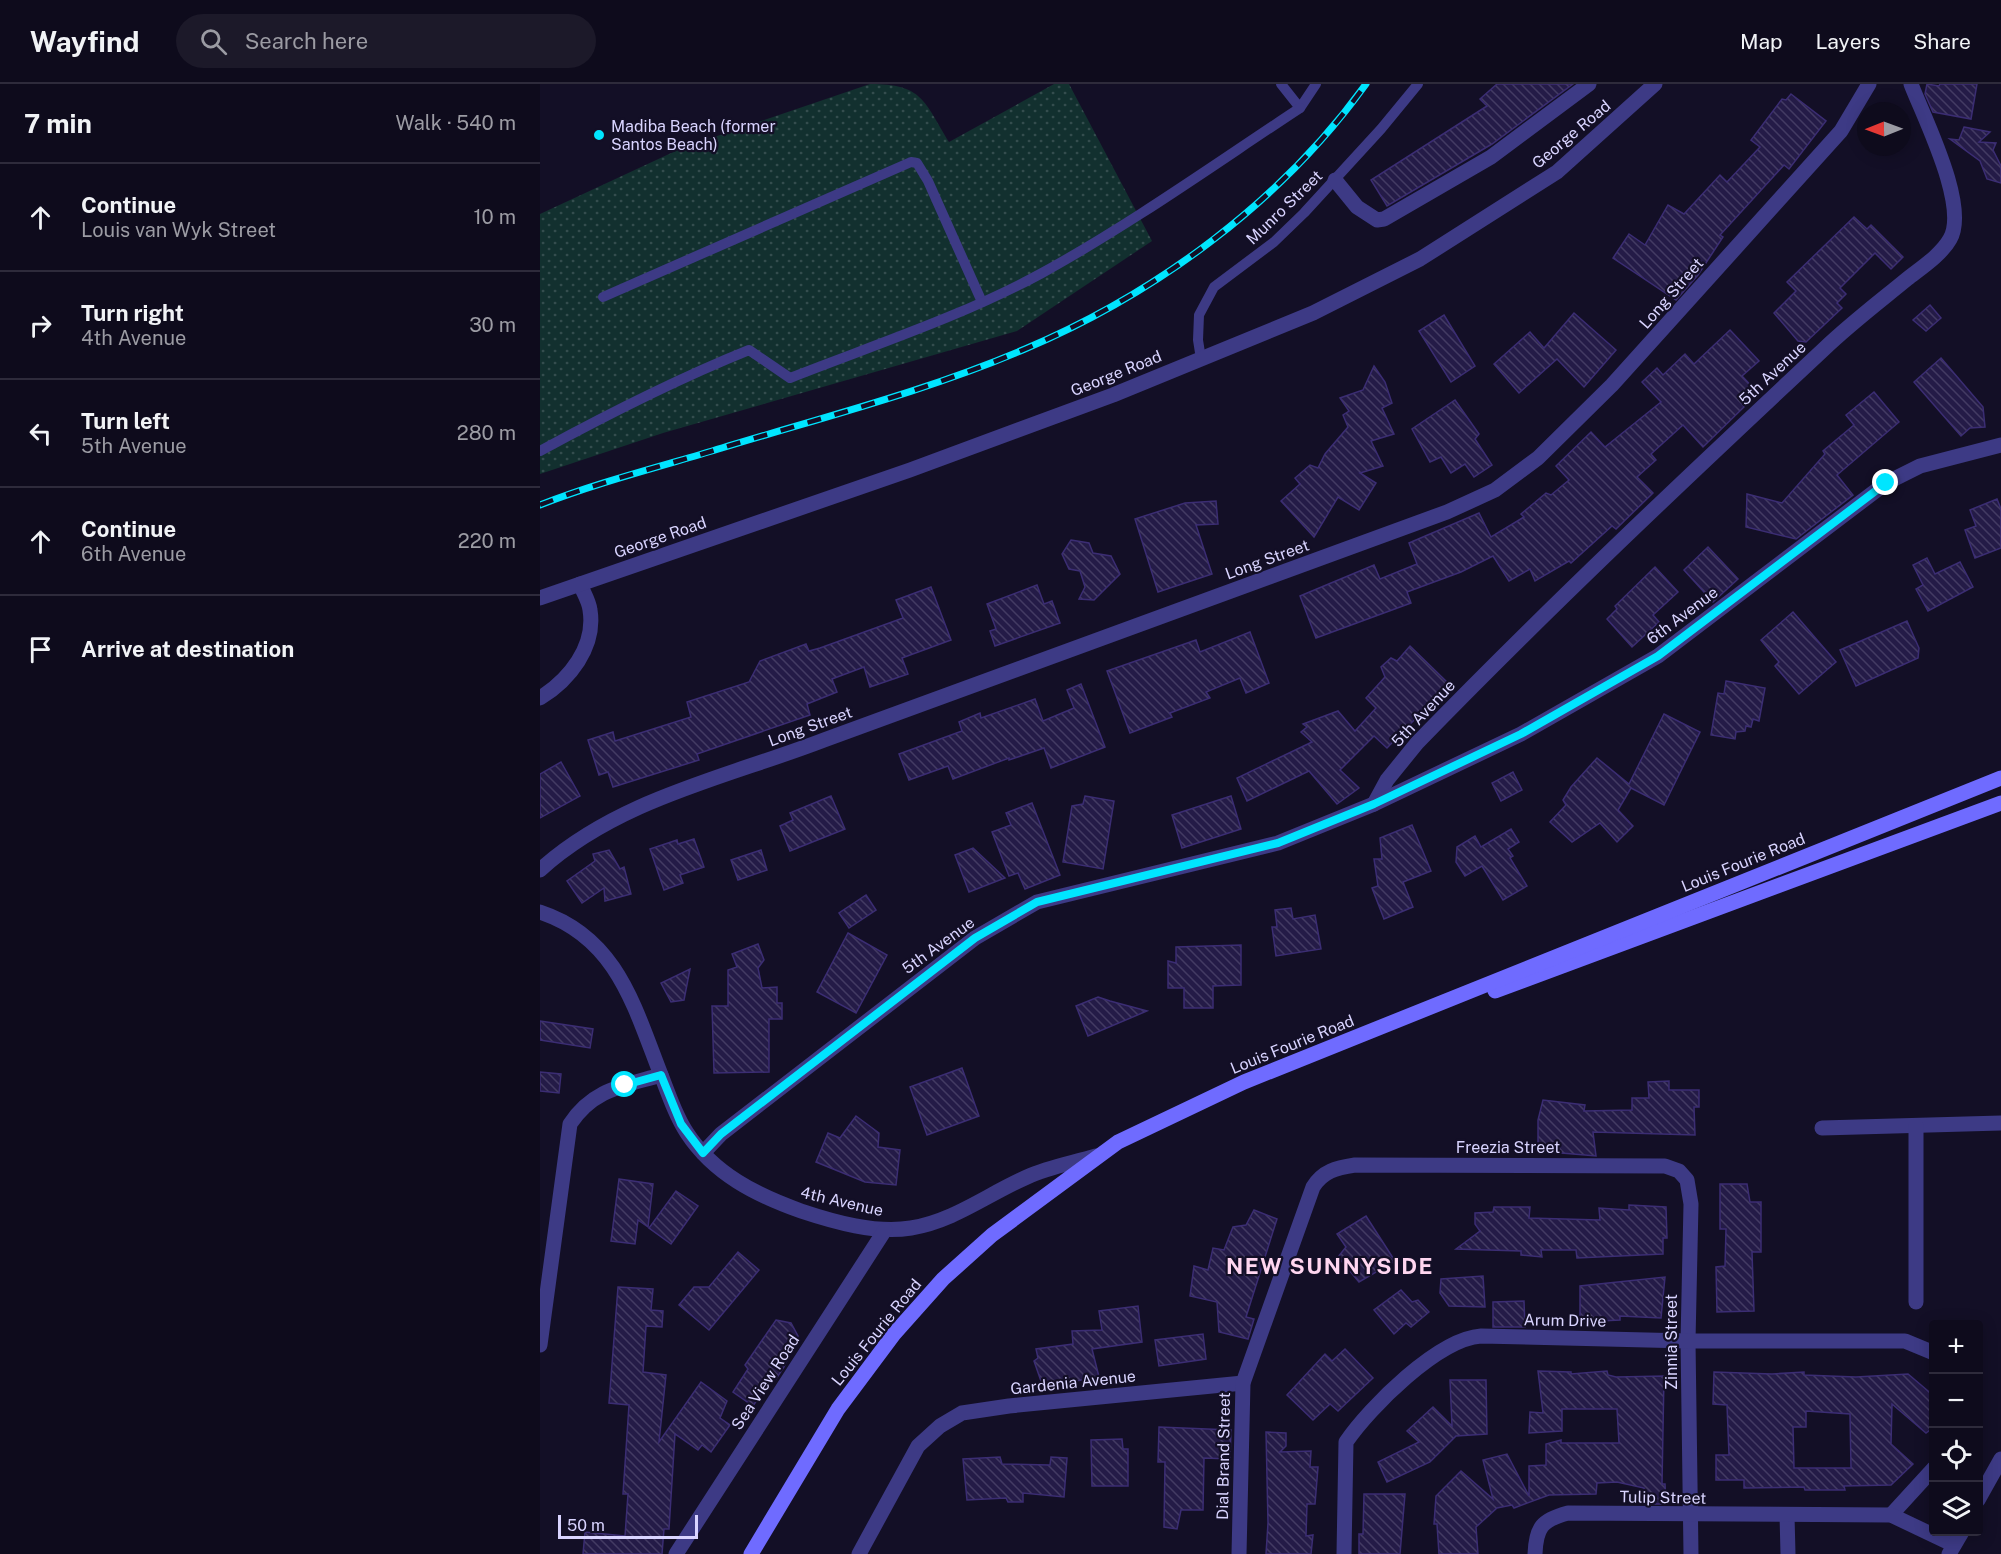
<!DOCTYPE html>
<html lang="en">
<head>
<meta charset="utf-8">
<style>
  :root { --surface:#0e0b1c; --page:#1c1929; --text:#f1f3f6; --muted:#9b9ba3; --line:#2e2b3b }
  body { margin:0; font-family:"Public Sans",sans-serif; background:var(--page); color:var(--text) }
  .controls { position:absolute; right:18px; bottom:18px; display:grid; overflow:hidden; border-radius:6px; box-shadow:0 3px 15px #0003 }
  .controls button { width:54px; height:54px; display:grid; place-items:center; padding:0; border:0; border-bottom:2px solid var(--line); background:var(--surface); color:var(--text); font:30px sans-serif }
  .compass { position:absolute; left:1317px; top:18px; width:54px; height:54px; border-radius:50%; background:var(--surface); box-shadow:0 3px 15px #0003; rotate:269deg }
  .scale { position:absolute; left:18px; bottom:15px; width:140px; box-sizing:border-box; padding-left:6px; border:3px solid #d9d4ff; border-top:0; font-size:16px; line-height:21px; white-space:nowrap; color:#d9d4ff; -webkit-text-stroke:4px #130f26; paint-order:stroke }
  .stop { position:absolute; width:18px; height:18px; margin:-14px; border:4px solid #00e5ff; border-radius:50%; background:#fff }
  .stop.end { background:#00e5ff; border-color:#fff; box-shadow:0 2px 6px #0008 }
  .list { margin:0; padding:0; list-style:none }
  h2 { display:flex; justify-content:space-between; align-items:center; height:78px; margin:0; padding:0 24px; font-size:26px }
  h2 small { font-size:20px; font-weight:400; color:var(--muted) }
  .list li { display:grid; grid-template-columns:39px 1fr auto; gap:18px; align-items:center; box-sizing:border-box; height:108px; padding:0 24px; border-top:2px solid var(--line) }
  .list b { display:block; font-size:22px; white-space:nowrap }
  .list p { margin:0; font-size:20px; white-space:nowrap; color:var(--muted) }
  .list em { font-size:20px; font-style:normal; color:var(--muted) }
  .icon { flex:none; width:33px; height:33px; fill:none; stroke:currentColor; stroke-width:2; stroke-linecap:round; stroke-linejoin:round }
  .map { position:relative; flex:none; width:1461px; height:1470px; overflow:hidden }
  header { display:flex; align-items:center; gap:36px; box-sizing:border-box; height:84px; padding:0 30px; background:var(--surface); border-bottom:2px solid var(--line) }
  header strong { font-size:28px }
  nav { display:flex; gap:33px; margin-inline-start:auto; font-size:21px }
  .search { width:420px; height:54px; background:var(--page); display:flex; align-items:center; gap:15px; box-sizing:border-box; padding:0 21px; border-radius:33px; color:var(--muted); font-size:22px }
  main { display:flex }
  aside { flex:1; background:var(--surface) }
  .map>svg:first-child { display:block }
  .park { fill:url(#park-dots) }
  .building { fill:url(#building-back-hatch); stroke:#3b2d73; stroke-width:1.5; fill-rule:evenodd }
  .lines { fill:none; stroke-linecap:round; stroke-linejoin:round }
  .service { stroke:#3d3a85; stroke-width:10 }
  .minor { stroke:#3d3a85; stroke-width:15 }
  .tertiary { stroke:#3d3a85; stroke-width:15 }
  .secondary { stroke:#6f6bff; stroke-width:15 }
  .rail-casing { stroke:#00e5ff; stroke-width:7 }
  .rail { stroke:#130f26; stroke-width:4.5; stroke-dasharray:14; stroke-linecap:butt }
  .route { stroke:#00e5ff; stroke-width:8 }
  .poi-dot { fill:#00e5ff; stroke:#130f26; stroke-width:2 }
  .labels { text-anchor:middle; stroke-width:4.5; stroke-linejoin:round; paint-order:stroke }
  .poi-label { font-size:16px; fill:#d9d4ff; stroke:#130f26; text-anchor:start }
  .street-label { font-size:16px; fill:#d9d4ff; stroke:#130f26 }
  .district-label { font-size:22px; font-weight:bold; letter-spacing:1.5px; fill:#ffd6f0; stroke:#130f26 }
</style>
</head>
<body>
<header>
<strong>Wayfind</strong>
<div class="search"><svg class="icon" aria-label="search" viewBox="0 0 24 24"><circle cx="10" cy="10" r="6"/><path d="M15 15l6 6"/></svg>Search here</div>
<nav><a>Map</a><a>Layers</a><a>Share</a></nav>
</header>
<main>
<aside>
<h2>7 min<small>Walk · 540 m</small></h2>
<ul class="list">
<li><svg class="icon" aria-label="ahead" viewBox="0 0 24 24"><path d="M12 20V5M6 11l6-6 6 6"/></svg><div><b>Continue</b><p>Louis van Wyk Street</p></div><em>10 m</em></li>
<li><svg class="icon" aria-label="right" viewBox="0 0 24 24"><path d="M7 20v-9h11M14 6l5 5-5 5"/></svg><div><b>Turn right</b><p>4th Avenue</p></div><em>30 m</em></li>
<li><svg class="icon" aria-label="left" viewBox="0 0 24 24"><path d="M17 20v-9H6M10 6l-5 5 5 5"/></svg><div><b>Turn left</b><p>5th Avenue</p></div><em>280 m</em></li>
<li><svg class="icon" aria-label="ahead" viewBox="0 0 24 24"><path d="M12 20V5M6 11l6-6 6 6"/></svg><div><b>Continue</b><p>6th Avenue</p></div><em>220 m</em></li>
<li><svg class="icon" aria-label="arrive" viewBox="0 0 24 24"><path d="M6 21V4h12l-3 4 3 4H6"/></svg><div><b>Arrive at destination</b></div></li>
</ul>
</aside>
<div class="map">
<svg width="1461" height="1470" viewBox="0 0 1461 1470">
  <defs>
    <pattern id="park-dots" width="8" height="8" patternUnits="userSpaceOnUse" patternTransform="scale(1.5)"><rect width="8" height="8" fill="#12302f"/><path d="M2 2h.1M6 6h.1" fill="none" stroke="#344d4e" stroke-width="1.8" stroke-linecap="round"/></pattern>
    <pattern id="building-back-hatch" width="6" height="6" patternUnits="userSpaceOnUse" patternTransform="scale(1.5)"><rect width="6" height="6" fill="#241b47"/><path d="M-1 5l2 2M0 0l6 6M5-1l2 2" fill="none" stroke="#433b63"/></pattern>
  </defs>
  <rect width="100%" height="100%" fill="#130f26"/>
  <path class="park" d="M330,0C383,0 384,17 409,58L514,0H529L612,157L477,247L123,349L0,390V130L142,64Z"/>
  <g class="building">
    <path d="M957,0H1033L952,60L847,122L831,96L947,22L940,15Z"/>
    <path d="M1387,0L1399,2L1400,0H1437L1431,35L1393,28L1385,10Z"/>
    <path d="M1251,10L1286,37L1249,85L1244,81L1180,151L1183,153L1158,191L1136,216L1073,174L1089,150L1105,161L1128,121L1144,130L1180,91L1187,98L1220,63L1211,56L1242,15L1246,16Z"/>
    <path d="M1424,43L1450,48L1439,58L1456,59L1453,66L1461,82V99L1447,95L1440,77L1410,55L1419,56Z"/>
    <path d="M1314,133L1327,145L1331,141L1363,173L1351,185L1335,169L1300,204L1306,210L1297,219L1302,224L1266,258L1258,257L1234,229L1256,207L1247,198Z"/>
    <path d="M1390,221L1401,234L1386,247L1373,236Z"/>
    <path d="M1034,229L1076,266L1044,303L1017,275L979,309L954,280L990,248L1004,264Z"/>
    <path d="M904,231L935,282L911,298L879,247Z"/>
    <path d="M1190,246L1219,277L1202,292L1216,307L1202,320L1204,323L1163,363L1143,341L1111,370L1116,376L1097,393L1113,409L1076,445L1072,442L1031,479L1029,477L995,497L990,485L969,497L953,472L921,488L867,508L871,519L776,554L760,512L834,481L840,495L877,480L869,459L939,429L951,453L984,433L981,430L1006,409L1011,411L1029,396L1016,382L1051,348L1065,363L1121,318L1102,298L1117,284L1123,291L1145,270L1154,280Z"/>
    <path d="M1401,274L1443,323L1445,343L1430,344L1421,352L1374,298Z"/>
    <path d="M834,282L845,298L852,319L842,324L854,350L831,357L843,382L820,389L836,399L819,426L798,413L774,453L741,417L760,400L755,394L770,381L778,384L785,370L808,343L803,331L809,327L800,314L823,306Z"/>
    <path d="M1334,308L1359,338L1297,391L1313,411L1256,455L1206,443L1207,410L1242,419L1285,370L1283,367L1314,341L1306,331Z"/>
    <path d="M915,316L939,350L935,355L952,381L934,393L925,380L911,389L901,373L890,378L872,345Z"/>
    <path d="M1457,415L1461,425V464L1435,474L1425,446L1436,442L1430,426Z"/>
    <path d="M676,417L678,440L656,441L672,490L618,508L595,435L645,419Z"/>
    <path d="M531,456L549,459L553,469L571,472L580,490L554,516L539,515L545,503L540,487L529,485L522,470Z"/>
    <path d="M1168,463L1198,495L1173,518L1144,486Z"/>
    <path d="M1387,474L1395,490L1420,478L1433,503L1388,527L1376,505L1383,501L1373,481Z"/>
    <path d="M1115,483L1138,508L1113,531L1119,538L1092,563L1067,535L1077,525L1075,522Z"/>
    <path d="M497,501L504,520L512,517L520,539L455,562L450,547L456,545L447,520Z"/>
    <path d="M391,503L411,556L362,574L368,590L330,603L324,583L292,595L297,608L267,620L270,631L157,670L159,676L73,703L68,688L59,691L48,656L73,648L75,657L151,633L147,618L209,598L220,577L266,560L269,567L280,564L363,534L356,516Z"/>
    <path d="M1253,528L1296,578L1259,610L1235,582L1239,578L1221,556Z"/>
    <path d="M1367,537L1379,564L1378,574L1316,602L1300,566Z"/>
    <path d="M710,548L729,599L706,609L700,594L666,608L670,614L630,629L632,633L590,649L567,587L656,556L660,568Z"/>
    <path d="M870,562L909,600L847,664L834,652L800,686L819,704L797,720L769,687L707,717L697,694L772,658L761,648L767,643L763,640L798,627L815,647L836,624L826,614L845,593L841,583L851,574L857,577Z"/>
    <path d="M1186,597L1225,604L1219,637L1213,635L1211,643L1206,642L1205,647L1196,648L1195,655L1171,651L1178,609L1184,610Z"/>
    <path d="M541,600L565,663L511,684L504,664L469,676V674L413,695L408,682L369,696L359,670L422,647L419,638L440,629L441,634L495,615L503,637L534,624L527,606Z"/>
    <path d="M1124,630L1160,648L1124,721L1091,704L1078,726L1093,742L1077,758L1060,739L1032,758L1010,738L1026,721L1023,716L1031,703L1057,674L1089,700Z"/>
    <path d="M21,678L40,712L0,734V690Z"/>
    <path d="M973,688L982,706L961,717L952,699Z"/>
    <path d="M291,712L305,745L250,767L240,742L253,736L250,729Z"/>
    <path d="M545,712L574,717L563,785L523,778L532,722L543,720Z"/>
    <path d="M691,712L701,745L642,764L632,731Z"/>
    <path d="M492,719L520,791L485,805L478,789L469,792L452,748L471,741L466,729Z"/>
    <path d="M872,741L891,787L863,798L873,823L844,835L832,804L838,802L834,775H842L840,754Z"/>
    <path d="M971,745L979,758L968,765L973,772L970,774L987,802L963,816L942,782L925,792L916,778L917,763L935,752L941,763Z"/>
    <path d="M154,755L164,783L140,791L143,799L124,806L110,765L137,756L138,760Z"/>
    <path d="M433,764L465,794L429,808L415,771Z"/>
    <path d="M69,766L80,785L84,783L91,810L65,817L64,804L42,819L27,797L55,777L53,770Z"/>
    <path d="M221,766L227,786L198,796L191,776Z"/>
    <path d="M326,811L336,826L309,844L299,829Z"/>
    <path d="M751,824L753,835L775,831L781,865L736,872L732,843H737L735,826Z"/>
    <path d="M308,849L347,871L316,929L277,908Z"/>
    <path d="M218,860L224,876L218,884L222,904L237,903V919H242V935H229V988L174,989L172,922H188V886L197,883L192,870Z"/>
    <path d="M701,861V901L673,902V924H644V904H628V877L636,879V863Z"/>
    <path d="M150,885L144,916L131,918L121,899Z"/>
    <path d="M558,913L570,917L607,927L548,952L536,922Z"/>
    <path d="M0,937L53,945L50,964L0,956Z"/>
    <path d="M422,984L439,1032L387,1051L370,1003Z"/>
    <path d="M0,988L21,990L19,1009L0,1007Z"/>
    <path d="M1129,997V1006H1159V1023H1154L1155,1051L1053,1048L1056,1072L998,1067V1036L1003,1016L1045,1021L1044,1027L1092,1026V1014H1109L1108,998Z"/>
    <path d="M316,1032L339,1049L338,1063L360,1066L356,1101L325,1098L276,1078L288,1049L300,1054Z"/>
    <path d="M79,1095L113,1100L108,1143L98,1136L95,1160L71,1157Z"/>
    <path d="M1180,1100H1207L1210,1118H1221V1168H1212L1214,1227L1177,1228L1176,1183L1185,1182L1186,1145H1180Z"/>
    <path d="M136,1107L158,1122L131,1160L109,1144Z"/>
    <path d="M1089,1121L1126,1123L1127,1154H1123V1170L1037,1174L1036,1166H1001L1002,1173L981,1171V1167L916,1165L940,1147L935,1140V1129L953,1128L954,1123H990L989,1134L1060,1136L1059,1124L1089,1126Z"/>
    <path d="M714,1126L737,1135L706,1233L714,1235L708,1255L679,1248L677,1218L650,1212L654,1182L668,1186L673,1164L684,1166L693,1143L706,1141Z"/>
    <path d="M826,1132L855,1177L819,1198L798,1173L806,1163L797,1150Z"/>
    <path d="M198,1168L219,1186L169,1246L139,1221L154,1203H169Z"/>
    <path d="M943,1192L945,1223L909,1222L900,1209L901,1195Z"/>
    <path d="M1125,1193L1121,1234L1080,1232V1236L1040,1238V1202Z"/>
    <path d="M78,1203L113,1205L111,1226L123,1227L122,1243L106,1242L103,1288L126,1291L119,1358L161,1298L187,1317L180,1334L190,1341L171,1368L162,1361L158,1366L135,1350L129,1445H124L122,1470H43L45,1448L85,1452L88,1410H83L89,1321L69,1319Z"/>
    <path d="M861,1206L872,1218L878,1216L889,1228L871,1243L866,1239L854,1250L834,1226Z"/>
    <path d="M984,1217L985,1243H953V1218Z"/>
    <path d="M598,1222L602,1258L552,1265L559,1293L503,1303L494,1277L498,1274L496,1265L533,1260L532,1247L562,1246L559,1227Z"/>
    <path d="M236,1236L251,1239L258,1252L244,1283L236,1295L233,1293L213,1322L193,1308L208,1285L205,1281Z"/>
    <path d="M663,1250L666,1275L619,1282L615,1256Z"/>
    <path d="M805,1265L833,1294L798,1327L790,1320L773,1336L747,1311L785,1270L792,1277Z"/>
    <path d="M998,1287L1031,1288V1290L1067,1287L1068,1291L1076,1293L1124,1292L1122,1400H1125L1126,1420H1105L1104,1404L1077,1398L1057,1399L1056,1410L1009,1411L974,1424L972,1421L957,1424L936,1443L938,1470H899L897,1440H894L896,1412L921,1387L953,1415L943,1376L967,1370L989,1412V1382L1006,1381V1360L1021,1356V1359H1079L1077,1325H1022V1347L989,1349L990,1328L1003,1329Z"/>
    <path d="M1174,1288L1232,1290L1264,1288V1291L1316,1293L1368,1290L1394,1312V1343L1386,1349L1352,1320L1351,1360L1373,1380L1351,1401L1304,1402L1305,1406H1265L1264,1403L1204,1404V1396H1176V1371H1189L1187,1321L1173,1320ZM1266,1327L1310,1330L1311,1384H1254L1253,1343H1266Z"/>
    <path d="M910,1296H946L947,1350L916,1352L890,1378L847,1398L838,1378L879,1358L867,1347L893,1323L912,1342Z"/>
    <path d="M619,1343L691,1346L690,1375L664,1374L663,1426H641L637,1445L624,1443L625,1378H618Z"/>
    <path d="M726,1348L746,1349V1362L740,1368L771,1367L770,1383H778L775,1420H767L766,1452L773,1451L771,1470H726L728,1439Z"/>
    <path d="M582,1355L583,1365H588V1402H552L551,1356Z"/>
    <path d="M460,1373L462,1380L510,1381L511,1373L527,1374L524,1413L483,1409V1418H468L466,1414L427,1416L423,1375Z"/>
    <path d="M824,1410H865L860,1470H819V1450H823Z"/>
  </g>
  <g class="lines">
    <g class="service">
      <path d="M741,0L760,24L776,0"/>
      <path d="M63,213L371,78L377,79L388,97L442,218"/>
      <path d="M661,275L658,256L659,231L674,203L734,158L764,129L841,45L878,0"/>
      <path d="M0,367C68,330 137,295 209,266L250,294C334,261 423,232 502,189C591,140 675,80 760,24"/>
    </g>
    <g class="minor">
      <path d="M795,96L817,123L837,136L844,135L951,73L1049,0"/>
      <path d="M0,614C29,596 56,563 50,526C49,517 43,508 40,500"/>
      <path d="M834,720L847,696L877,659C1009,523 1146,394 1284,265C1310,240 1339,218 1367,195C1381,184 1401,171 1410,155C1429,122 1384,34 1371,0"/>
      <path d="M0,786C78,715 188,693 284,656C491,579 699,504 907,428L955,406L998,374L1072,301L1301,47L1329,0"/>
      <path d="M0,828C79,854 95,926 123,996C130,1014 136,1033 147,1049C174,1090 216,1111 261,1127C294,1138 336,1150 371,1144C414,1137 448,1110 487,1093C509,1083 533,1079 556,1072"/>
      <path d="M1282,1044L1461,1039"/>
      <path d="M163,1069L181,1050L435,854L497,818L738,759L834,720L981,650L1118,572L1346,399L1380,382L1461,361"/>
      <path d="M1376,1218V1042"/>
      <path d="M0,1261L30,1040C53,1005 83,1002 121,991"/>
      <path d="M1438,1416L1461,1375"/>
      <path d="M1247,1431L1248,1470"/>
      <path d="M1351,1431L1394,1384"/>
      <path d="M136,1470L345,1146"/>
      <path d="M319,1470L378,1362L400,1342L422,1329L469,1322L703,1299"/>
      <path d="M699,1470L703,1299L773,1103C783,1087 796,1084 815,1081L1125,1082L1139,1087L1147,1096L1151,1120L1148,1257L1151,1470"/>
      <path d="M804,1470L806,1358C830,1323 898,1255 941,1252L1148,1257H1365L1394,1269"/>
      <path d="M995,1470C996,1443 1002,1436 1028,1429L1351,1431L1414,1461"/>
      <path d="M1409,1470L1422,1448"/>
    </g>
    <path class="tertiary" d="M0,514L370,386L573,311L773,229L880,175L1017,88L1115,0"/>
    <g class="secondary">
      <path d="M955,907L1461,719"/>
      <path d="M211,1470L298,1325L354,1250L403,1195L452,1151L578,1058L704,998L1461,694"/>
    </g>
    <defs>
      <path id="rail" d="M0,421C56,399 115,384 172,367C276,335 385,308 485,265C617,209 741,118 826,0"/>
    </defs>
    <use href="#rail" class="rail-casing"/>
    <use href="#rail" class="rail"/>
  </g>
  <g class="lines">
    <path class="route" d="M85,1001L121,991L141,1040L163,1069L181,1050L435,854L497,818L738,759L834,720L981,650L1118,572L1346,399"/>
  </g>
  <circle class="poi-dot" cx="59" cy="51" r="6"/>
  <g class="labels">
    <g class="poi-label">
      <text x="71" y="48">Madiba Beach (former<tspan x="71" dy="18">Santos Beach)</tspan></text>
    </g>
    <g class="street-label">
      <text transform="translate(1031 50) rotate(-40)" y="6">George Road</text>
      <text transform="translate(744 123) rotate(-44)" y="6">Munro Street</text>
      <text transform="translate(1131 209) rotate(-49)" y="6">Long Street</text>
      <text transform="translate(576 289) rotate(-22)" y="6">George Road</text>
      <text transform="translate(1232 289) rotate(-43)" y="6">5th Avenue</text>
      <text transform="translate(120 453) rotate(-19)" y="6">George Road</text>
      <text transform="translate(727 475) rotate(-20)" y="6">Long Street</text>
      <text transform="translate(1142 531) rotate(-37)" y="6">6th Avenue</text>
      <text transform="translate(883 629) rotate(-47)" y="6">5th Avenue</text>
      <text transform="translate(270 642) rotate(-20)" y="6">Long Street</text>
      <text transform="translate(1203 778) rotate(-22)" y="6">Louis Fourie Road</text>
      <text transform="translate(398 861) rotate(-36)" y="6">5th Avenue</text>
      <text transform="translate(752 960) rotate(-22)" y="6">Louis Fourie Road</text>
      <text x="968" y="1069">Freezia Street</text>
      <text transform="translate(302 1117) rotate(13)" y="6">4th Avenue</text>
      <text transform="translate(1025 1236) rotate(1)" y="6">Arum Drive</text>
      <text transform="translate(336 1248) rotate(-51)" y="6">Louis Fourie Road</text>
      <text transform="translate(1131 1258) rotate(-90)" y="6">Zinnia Street</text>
      <text transform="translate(225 1298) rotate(-57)" y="6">Sea View Road</text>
      <text transform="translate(533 1298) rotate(-6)" y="6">Gardenia Avenue</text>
      <text transform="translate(683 1372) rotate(-89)" y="6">Dial Brand Street</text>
      <text transform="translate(1123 1413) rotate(1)" y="6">Tulip Street</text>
    </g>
    <g class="district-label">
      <text x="790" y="1190">NEW SUNNYSIDE</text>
    </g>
  </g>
</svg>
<div class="controls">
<button>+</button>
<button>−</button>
<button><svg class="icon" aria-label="locate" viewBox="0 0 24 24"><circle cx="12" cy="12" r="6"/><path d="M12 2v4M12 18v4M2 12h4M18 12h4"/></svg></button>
<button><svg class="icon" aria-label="layers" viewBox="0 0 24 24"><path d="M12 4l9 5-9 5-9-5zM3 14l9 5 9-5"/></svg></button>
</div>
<svg class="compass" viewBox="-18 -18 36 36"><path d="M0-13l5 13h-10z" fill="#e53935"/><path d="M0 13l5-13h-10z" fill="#9b9ba3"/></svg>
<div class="scale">50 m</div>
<div class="stop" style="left:85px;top:1001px"></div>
<div class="stop end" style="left:1346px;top:399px"></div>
</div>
</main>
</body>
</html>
